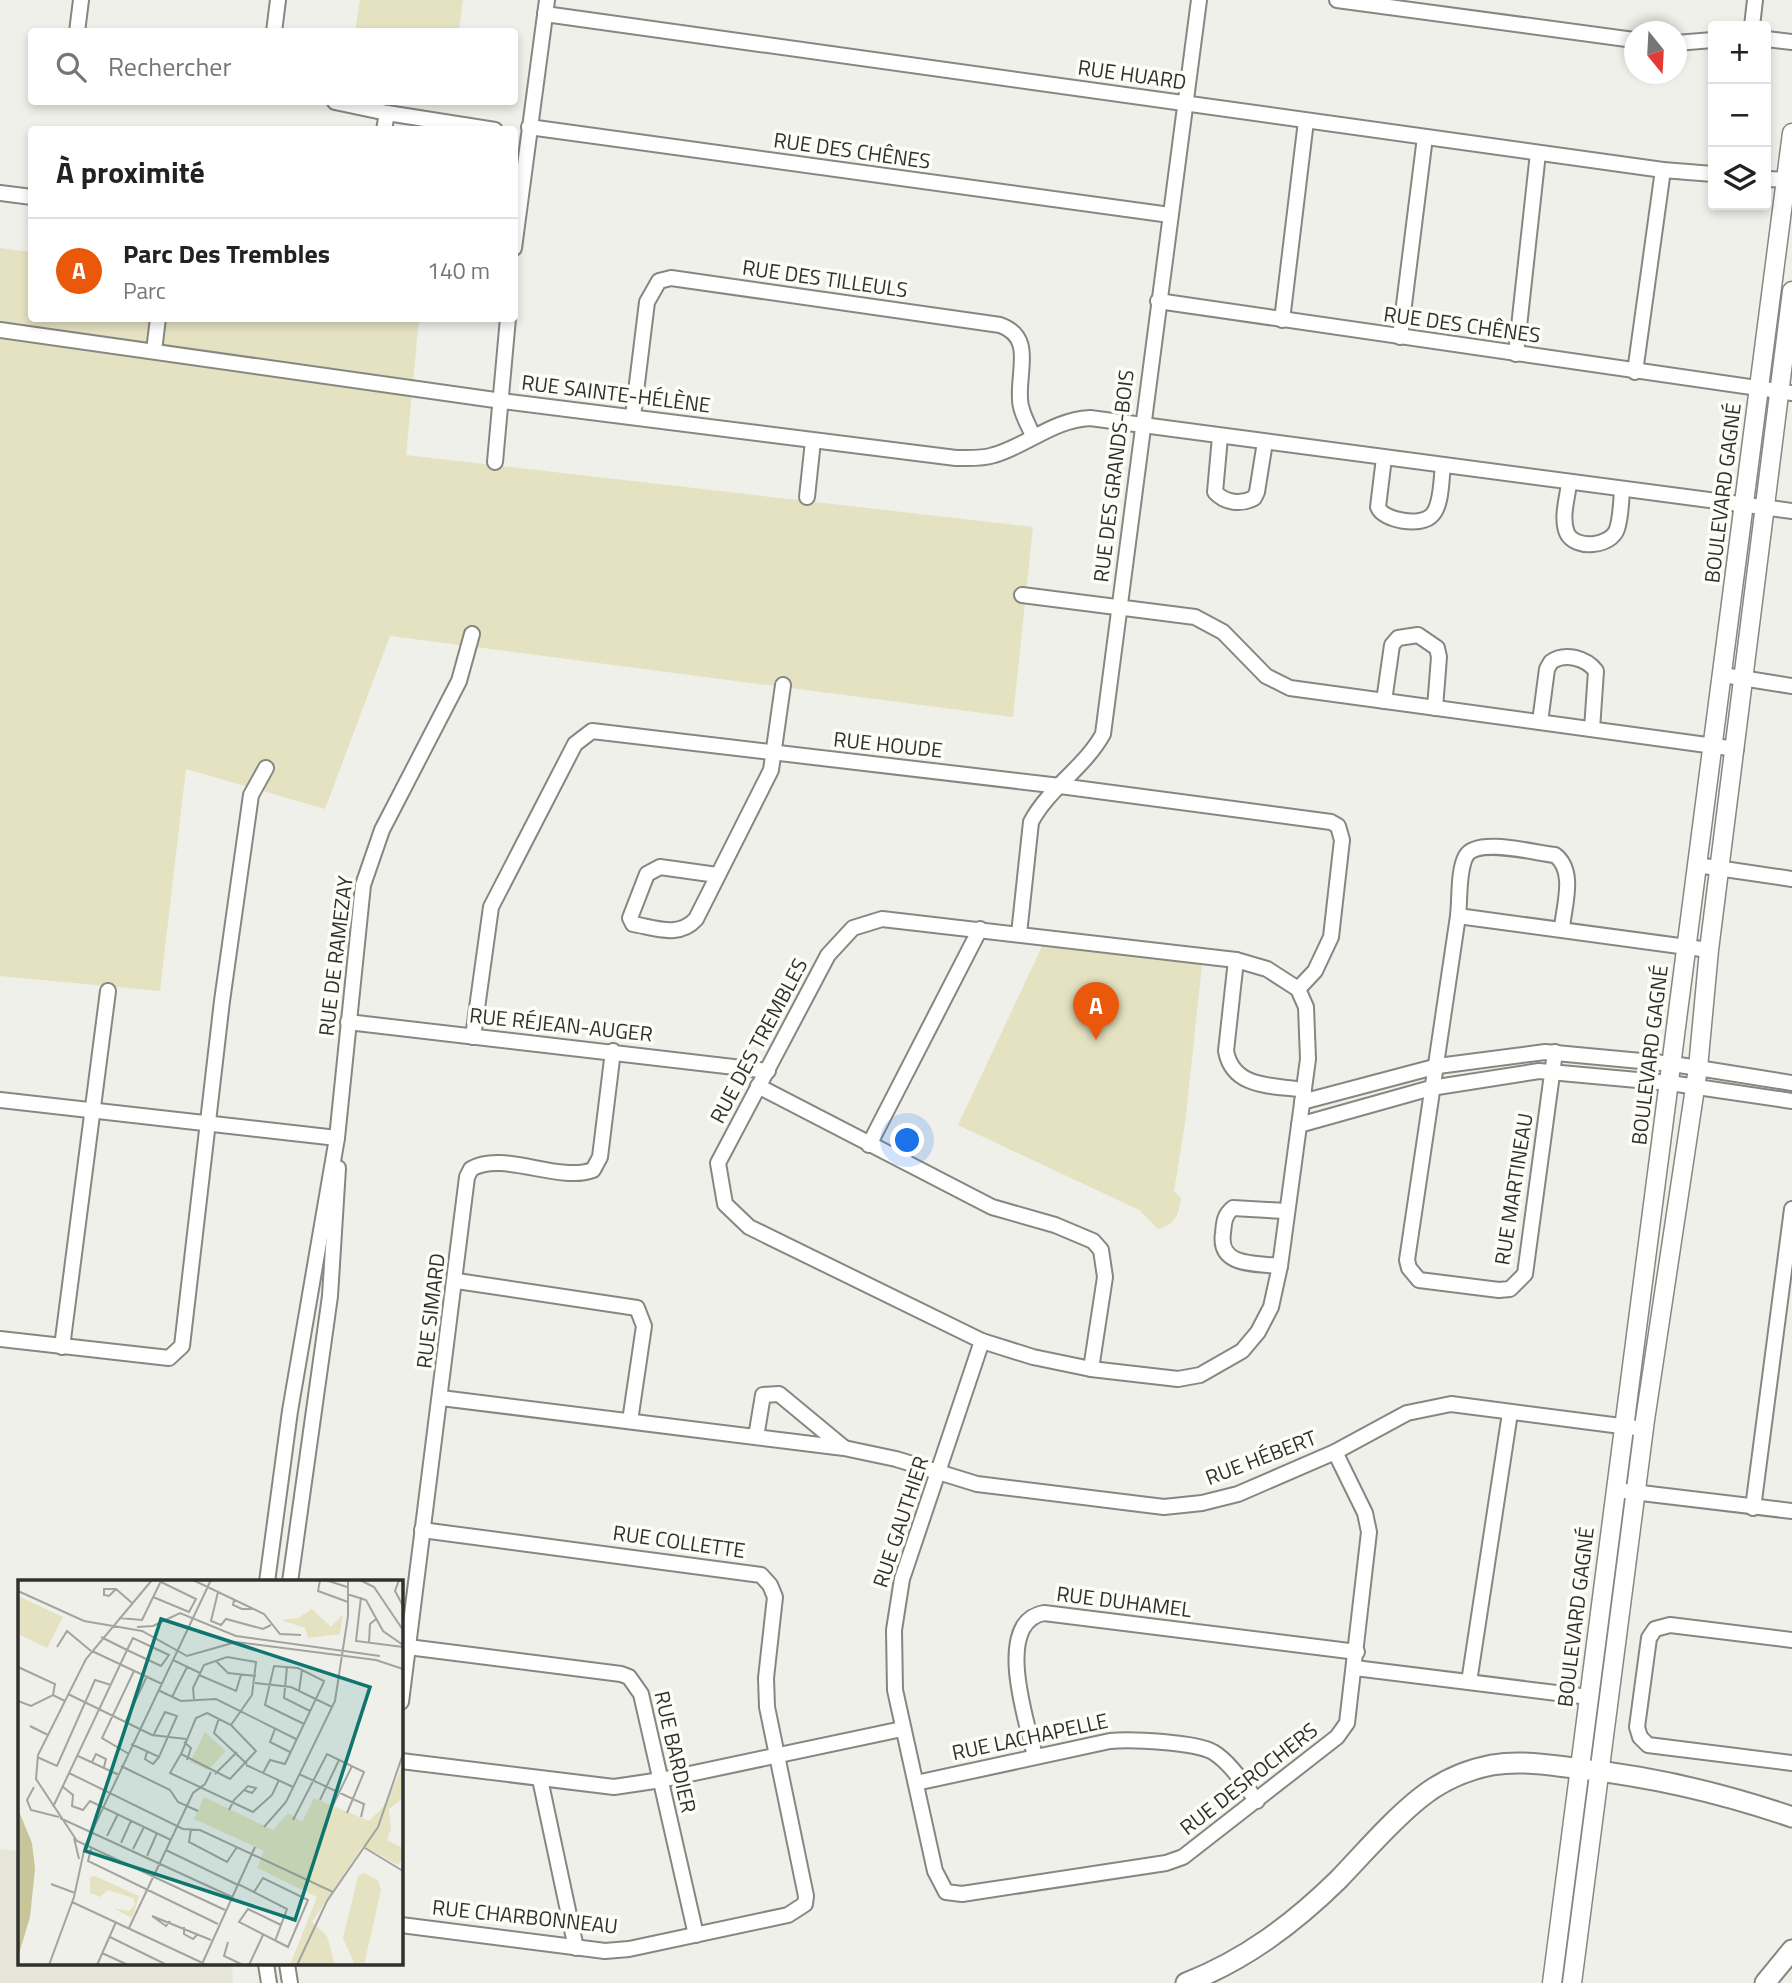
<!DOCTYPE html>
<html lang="fr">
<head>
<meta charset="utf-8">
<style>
  :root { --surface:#fff; --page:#f2f2f2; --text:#222; --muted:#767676; --line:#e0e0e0; --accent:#ea580c }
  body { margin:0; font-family:"Titillium Web",sans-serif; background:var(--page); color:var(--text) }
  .controls { position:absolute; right:21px; top:21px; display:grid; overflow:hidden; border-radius:7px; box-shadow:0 4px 10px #0003 }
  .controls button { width:63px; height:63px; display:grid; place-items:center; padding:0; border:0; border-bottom:2px solid var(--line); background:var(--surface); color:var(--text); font:35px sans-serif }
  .compass { position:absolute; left:1624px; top:21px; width:63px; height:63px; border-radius:50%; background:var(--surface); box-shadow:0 4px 10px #0003; rotate:162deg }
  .you { position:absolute; left:908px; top:1141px; width:24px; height:24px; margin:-18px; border:5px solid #fff; border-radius:50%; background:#1a73e8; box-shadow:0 0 0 10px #1a73e833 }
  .badge { display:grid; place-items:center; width:46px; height:46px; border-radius:50%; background:var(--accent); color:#fff; font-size:23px; font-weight:700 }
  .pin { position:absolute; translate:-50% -58px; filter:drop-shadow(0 2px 4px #0008) }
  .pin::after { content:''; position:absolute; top:37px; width:24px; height:21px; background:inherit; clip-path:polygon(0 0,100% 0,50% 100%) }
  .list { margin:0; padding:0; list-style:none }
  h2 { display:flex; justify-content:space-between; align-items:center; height:91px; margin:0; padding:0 28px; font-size:30px }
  h2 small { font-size:23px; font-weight:400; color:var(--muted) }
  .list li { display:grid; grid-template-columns:46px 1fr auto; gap:21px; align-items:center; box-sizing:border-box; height:105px; padding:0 28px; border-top:2px solid var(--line) }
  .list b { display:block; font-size:26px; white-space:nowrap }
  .list p { margin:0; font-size:23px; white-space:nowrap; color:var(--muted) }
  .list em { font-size:23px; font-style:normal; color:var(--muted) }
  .icon { flex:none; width:38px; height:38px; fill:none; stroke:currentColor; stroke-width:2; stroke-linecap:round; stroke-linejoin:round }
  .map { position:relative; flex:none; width:1792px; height:1983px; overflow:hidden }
  .search { position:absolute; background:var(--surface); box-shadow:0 4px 10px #0003; left:28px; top:28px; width:490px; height:77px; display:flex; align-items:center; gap:18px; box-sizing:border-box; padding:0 24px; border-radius:7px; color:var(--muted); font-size:26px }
  .panel { position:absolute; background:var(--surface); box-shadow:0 4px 10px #0003; left:28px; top:126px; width:490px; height:196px; border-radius:7px }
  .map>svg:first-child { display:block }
  .built { fill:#e6e6da }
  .green { fill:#e4e2c1 }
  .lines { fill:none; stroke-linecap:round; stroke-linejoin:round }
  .minor-casing { stroke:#878782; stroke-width:18 }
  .major-casing { stroke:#878782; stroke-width:21 }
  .highway-casing { stroke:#878782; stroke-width:23 }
  .minor { stroke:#fff; stroke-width:14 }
  .major { stroke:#fff; stroke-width:18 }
  .highway { stroke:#fff; stroke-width:19 }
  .labels { text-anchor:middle; stroke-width:7; stroke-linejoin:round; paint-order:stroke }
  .street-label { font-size:21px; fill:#30302e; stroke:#fefdf8 }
  .inset-road { fill:none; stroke:#a3a39f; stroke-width:2 }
  .view { fill:#0f766e; fill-opacity:0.15; stroke:#0f766e; stroke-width:3.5 }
  .inset-edge { fill:none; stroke:#30302e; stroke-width:3.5 }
</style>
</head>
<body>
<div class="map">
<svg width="1792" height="1983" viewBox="0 0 1792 1983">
  <rect width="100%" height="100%" fill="#f0f0eb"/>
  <path class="built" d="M0,1849L19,1851V1964H232L233,1983H0Z"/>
  <g class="green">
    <path d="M360,0H463L459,31H355Z"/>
    <path d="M0,248L31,252L32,318L419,319L406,455L1033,527L1013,717L390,636L325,809L186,769L160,991L0,976Z"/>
    <path d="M1046,938L1203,956L1185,1124L1174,1191L1181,1198C1179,1214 1175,1225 1158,1229L1139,1210L958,1125Z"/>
  </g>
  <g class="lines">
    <defs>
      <g id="minor">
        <path d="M1337,0L1634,40"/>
        <path d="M545,14L1663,170L1713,174"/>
        <path d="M1752,26L1755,0"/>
        <path d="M77,32L81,0"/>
        <path d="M274,32L278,0"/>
        <path d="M1766,39L1792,42"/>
        <path d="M1676,43L1713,40"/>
        <path d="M335,102L387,113L495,130"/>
        <path d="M529,127L1170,215"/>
        <path d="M384,130L387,113"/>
        <path d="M1766,179L1792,180"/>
        <path d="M0,193L32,197"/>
        <path d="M514,248L547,0"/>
        <path d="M1158,301L1792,393"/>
        <path d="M1282,320L1306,121"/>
        <path d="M0,330L502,401L956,458C969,458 982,459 994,455C1028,445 1053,420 1090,418L1792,511"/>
        <path d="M1400,337L1425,137"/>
        <path d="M154,351L158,318"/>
        <path d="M1516,354L1538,153"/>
        <path d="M1635,372L1663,170"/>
        <path d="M633,416L647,302L659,281L671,278L1000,325C1034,337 1018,369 1020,399C1020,411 1028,424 1033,436"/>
        <path d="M1220,437L1215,492C1225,503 1241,505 1254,498L1257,492L1265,442"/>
        <path d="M1384,458L1378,507C1383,521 1422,527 1432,515C1442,505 1441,479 1443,466"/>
        <path d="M495,462L508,318"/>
        <path d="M1569,484C1567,499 1561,518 1567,533C1575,550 1611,547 1617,529C1621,517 1621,502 1622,490"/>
        <path d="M807,497L813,441"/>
        <path d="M1022,595L1195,617L1223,632L1266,676L1290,688L1736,749"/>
        <path d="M1723,675L1792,686"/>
        <path d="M1384,701L1392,645L1398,638L1418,635L1437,648L1439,657L1435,708"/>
        <path d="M1540,722L1547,669L1551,662C1565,652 1586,658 1596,671L1592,729"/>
        <path d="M1697,865L1792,879"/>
        <path d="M717,875L660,867L647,874L630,918L633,924C656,928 679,938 696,919L771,770L783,685"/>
        <path d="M1458,916C1460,899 1458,870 1466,856C1477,837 1535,853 1555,855C1576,871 1564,905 1562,928"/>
        <path d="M882,919L1236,960L1267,969L1298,989L1306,1007L1308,1059L1280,1266L1271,1307L1258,1332L1242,1351L1200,1375L1178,1379L1091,1369L1033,1357L982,1341L749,1227L725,1204L718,1163L828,955L853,928Z"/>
        <path d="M1019,934L1031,822C1049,788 1085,767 1103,734L1199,0"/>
        <path d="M1236,960L1226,1051C1233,1089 1273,1085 1304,1090"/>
        <path d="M348,1022L768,1071"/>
        <path d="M473,1037L491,907L575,744L592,731L1060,786L1331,822L1338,826L1342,840L1331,937L1315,971L1298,989"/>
        <path d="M1555,1052L1525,1274L1510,1289L1499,1290L1419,1280L1409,1268L1407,1260L1458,916L1709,950"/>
        <path d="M758,1086L992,1207L1055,1225L1093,1241L1101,1250L1105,1277L1091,1369"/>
        <path d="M0,1100L337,1138"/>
        <path d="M1302,1102L1438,1066L1545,1052L1673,1064L1792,1083"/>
        <path d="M1299,1125L1431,1088L1539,1071L1670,1083L1792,1101"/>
        <path d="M869,1145L980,929"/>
        <path d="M1280,1266C1255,1263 1218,1267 1223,1233C1224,1223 1224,1215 1233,1208L1285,1211"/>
        <path d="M457,1281L637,1308L644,1326L630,1421"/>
        <path d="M0,1339L169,1358L182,1346L222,1001L251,795L266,768"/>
        <path d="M982,1341L902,1579L894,1630L895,1690L935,1871L946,1892L962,1894L1166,1863L1183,1857L1337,1737L1347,1723L1369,1532L1365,1513L1335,1452"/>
        <path d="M62,1347L108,991"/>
        <path d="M441,1398L844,1448L896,1459L977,1484L1164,1507L1202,1503L1238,1494L1335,1452L1407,1413L1451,1404L1644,1429"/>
        <path d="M756,1437L763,1395L779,1394L843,1447"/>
        <path d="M1616,1490L1792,1511"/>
        <path d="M1753,1508L1792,1209"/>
        <path d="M267,1582L290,1411L337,1138L363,885L382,830L459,681L472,634"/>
        <path d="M290,1582L330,1296L338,1168"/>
        <path d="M1792,1640L1670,1625L1655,1629L1649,1638L1637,1727L1640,1737L1648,1745L1792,1763"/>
        <path d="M408,1647L621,1674L629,1677L641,1694L696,1935"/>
        <path d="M1355,1668L1589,1697"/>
        <path d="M1469,1682L1510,1413"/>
        <path d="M401,1702L467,1177L471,1169C503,1150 558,1183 593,1170L600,1157L613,1051"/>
        <path d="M1035,1756C1027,1723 993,1622 1044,1613L1357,1652"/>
        <path d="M401,1761L614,1787L661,1780L902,1729"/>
        <path d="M540,1779L576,1948"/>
        <path d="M916,1783L1110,1741C1132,1739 1195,1742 1213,1752C1231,1763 1244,1785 1257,1801"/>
        <path d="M401,1925L605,1951L629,1949L788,1915L805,1904L806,1896L767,1707L766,1678L775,1597L770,1585L761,1575L422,1530"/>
        <path d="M266,1964L269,1983"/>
        <path d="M287,1964L290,1983"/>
      </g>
      <g id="major">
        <path d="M1552,1983L1792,133"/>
        <path d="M1572,1983L1645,1420L1698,1068L1709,950L1792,291"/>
      </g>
      <g id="highway">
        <path d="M1186,1983C1245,1960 1293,1924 1338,1880C1365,1852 1390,1822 1420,1798C1441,1781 1466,1770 1492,1765C1521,1760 1552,1765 1581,1769C1655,1777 1722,1793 1792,1817"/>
        <path d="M1765,1983L1792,1950"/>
      </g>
    </defs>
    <use href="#minor" class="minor-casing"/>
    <use href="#major" class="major-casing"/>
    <use href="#highway" class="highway-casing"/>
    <use href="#minor" class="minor"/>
    <use href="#major" class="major"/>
    <use href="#highway" class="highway"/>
  </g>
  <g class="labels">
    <g class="street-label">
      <text transform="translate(1132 75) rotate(8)" y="7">RUE HUARD</text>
      <text transform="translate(852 151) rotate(8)" y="7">RUE DES CHÊNES</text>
      <text transform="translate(825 279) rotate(8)" y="7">RUE DES TILLEULS</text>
      <text transform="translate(1462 325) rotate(8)" y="7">RUE DES CHÊNES</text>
      <text transform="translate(616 394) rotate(7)" y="7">RUE SAINTE-HÉLÈNE</text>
      <text transform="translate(1114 476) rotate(-83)" y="7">RUE DES GRANDS-BOIS</text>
      <text transform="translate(1723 493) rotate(-83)" y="7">BOULEVARD GAGNÉ</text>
      <text transform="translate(888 745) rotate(6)" y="7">RUE HOUDE</text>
      <text transform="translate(336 956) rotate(-83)" y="7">RUE DE RAMEZAY</text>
      <text transform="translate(561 1025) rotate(6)" y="7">RUE RÉJEAN-AUGER</text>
      <text transform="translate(759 1041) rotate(-62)" y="7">RUE DES TREMBLES</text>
      <text transform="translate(1650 1055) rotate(-83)" y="7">BOULEVARD GAGNÉ</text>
      <text transform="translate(1514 1189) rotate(-81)" y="7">RUE MARTINEAU</text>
      <text transform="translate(431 1311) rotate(-83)" y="7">RUE SIMARD</text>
      <text transform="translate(1261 1458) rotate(-21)" y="7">RUE HÉBERT</text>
      <text transform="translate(901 1522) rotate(-72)" y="7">RUE GAUTHIER</text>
      <text transform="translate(679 1542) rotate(8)" y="7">RUE COLLETTE</text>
      <text transform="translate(1124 1602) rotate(7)" y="7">RUE DUHAMEL</text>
      <text transform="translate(1576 1617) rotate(-83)" y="7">BOULEVARD GAGNÉ</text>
      <text transform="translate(1030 1737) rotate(-12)" y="7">RUE LACHAPELLE</text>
      <text transform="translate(675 1752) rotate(77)" y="7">RUE BARDIER</text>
      <text transform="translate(1249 1779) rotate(-38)" y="7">RUE DESROCHERS</text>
      <text transform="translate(525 1917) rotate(6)" y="7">RUE CHARBONNEAU</text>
    </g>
  </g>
  <g transform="translate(18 1580)">
    <rect width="385" height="385" fill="#f0f0eb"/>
    <path d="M0,16L45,37L29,68L0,54ZM294,29L313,47L325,34L322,54L290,58L287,48L263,40L280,38ZM187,152L208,171L190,190L172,182ZM385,184V218L371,229L373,249L369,260L385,268V279L380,285L345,266L294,342L309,356L317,385H272L299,317L239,288L246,271L176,239L186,217L255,250L270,233L284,242L296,218L351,241L368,224ZM346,293L360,300L363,310L346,385H337L325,358L340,296ZM77,296L121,316L114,338L95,328L111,331L117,325L115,318L90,310L82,317L72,313V297Z" fill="#e4e2c1"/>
    <path d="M0,229L14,263L17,289L12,337L0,377Z" fill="#c8c59b"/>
    <path class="inset-road" d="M134,0L68,79L20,175L18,199L59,261L207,330M175,0L246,34L262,54L283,55M302,0L300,11L330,22M308,0L329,7M342,0L356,7L385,50M381,0L377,11L385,26M98,9L91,16L86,15V9H98L114,23M0,11L66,41L124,51L169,76L218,62L358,80L385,89M200,12L193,41L203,45L208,39L245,49L253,45M329,14L348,20L365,51L385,65M135,17L171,32L178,19L143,2M343,17L338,61L385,67M216,20L215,25L224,29H234M101,38L124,40L143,1M119,47L135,46L162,33L218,56L362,76M351,63L352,44L358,39M39,67L49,51L73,71M74,71L144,104M155,80L182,93M198,81L210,93L238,96M0,87L37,104L35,115M269,87L266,118L292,131M181,95L218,111L223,95M237,103L273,107L314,127M140,110L163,121L198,119L278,159M281,111L284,90M50,114L134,155L168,159M154,117L169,87M176,119L175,108L186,85L209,77L238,82L234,115L213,145M0,121L13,126L35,115L47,121M189,133L213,145L238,171L212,199L163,174L178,138ZM201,138L196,153L229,184M107,143L129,96M17,149L12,146L30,155M257,149L252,162L272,172M166,162L173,168L169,180M113,164L141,177L159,136L147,132L135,156M129,172L127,179L135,184L141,177M111,174L84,158L116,91M163,174L152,193L235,232L254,215L261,200M60,176L101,195M19,177L39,186L77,100L93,105M74,182L78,174L88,179L86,187M228,185L275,207M103,186L152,210L160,222L180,231M51,193L165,249L182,250L315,312M245,193L252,180L267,184L305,104L306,101L280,88L256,86L247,125L286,144M197,194L219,172M281,194L346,224L343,237M16,207L9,220L13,230L41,237M45,207L55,215L54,226L65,230L72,221L153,260M302,220L321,180M315,225L334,186M35,227L102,85L109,70L115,58L151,75L143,86L109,70L83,57M211,230L216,220L230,206L238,208L234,213L226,210M42,238L214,317M275,240L309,174L346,192L329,233M246,247L268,222L317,121L330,36V0M173,249L171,262L209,282L219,267M89,256L100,234M56,258L61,279M103,263L113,241M347,268L385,291M73,269L70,281L200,344M115,269L126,247M148,270L220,305M129,276L139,253M33,304L57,313M220,304L269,329L257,361M236,312L245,298L290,320L270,367L221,342L230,329L263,345M54,322L189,385M134,336L193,360M134,336L148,346L152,341M166,347V354L175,359L180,354M111,348L175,213L187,204L193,192M92,357L149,385M210,362L206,376L225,385M84,373L110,385M184,384L237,267M31,385L56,317L67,266L193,0M79,385L98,342M231,385L245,355M279,385L309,321L360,247L385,174"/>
    <path class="view" d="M143,39L352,107L277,340L67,271Z"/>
    <rect width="385" height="385" class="inset-edge"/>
  </g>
</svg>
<div class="controls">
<button>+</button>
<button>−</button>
<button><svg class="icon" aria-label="layers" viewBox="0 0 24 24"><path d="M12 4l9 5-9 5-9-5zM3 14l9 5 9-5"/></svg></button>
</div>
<svg class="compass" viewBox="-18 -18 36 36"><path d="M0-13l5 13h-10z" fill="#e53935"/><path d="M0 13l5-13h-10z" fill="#767676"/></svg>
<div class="you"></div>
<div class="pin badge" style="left:1096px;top:1040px">A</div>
<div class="search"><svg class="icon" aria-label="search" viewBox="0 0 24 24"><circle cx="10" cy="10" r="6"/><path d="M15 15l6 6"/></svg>Rechercher</div>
<section class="panel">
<h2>À proximité<small></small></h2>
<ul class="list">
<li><span class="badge">A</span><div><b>Parc Des Trembles</b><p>Parc</p></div><em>140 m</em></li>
</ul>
</section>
</div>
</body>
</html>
